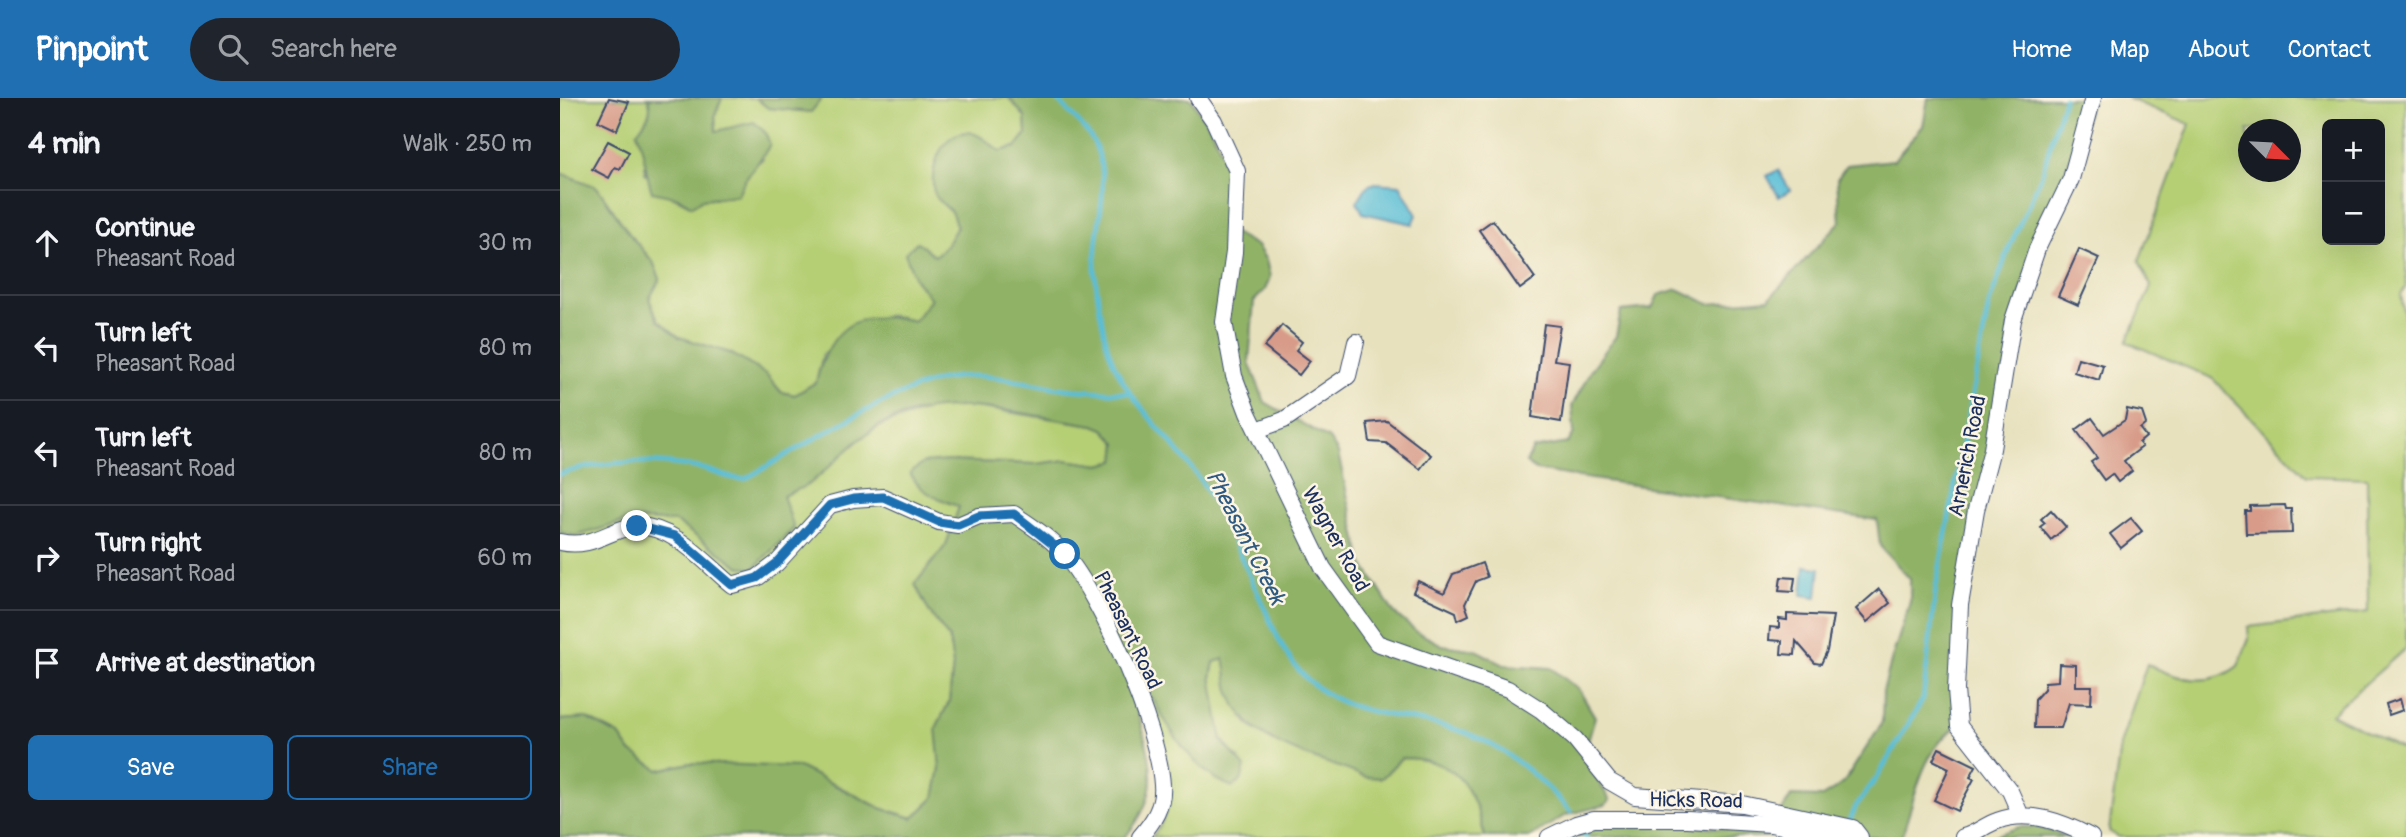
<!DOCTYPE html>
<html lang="en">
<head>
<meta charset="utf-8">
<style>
  :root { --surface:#171b24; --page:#20242c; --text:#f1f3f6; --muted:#9ea1a6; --line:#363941; --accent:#1f6fb2 }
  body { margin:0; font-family:Pangolin,sans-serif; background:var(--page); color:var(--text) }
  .controls { position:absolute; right:21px; top:21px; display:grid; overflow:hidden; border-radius:10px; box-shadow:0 7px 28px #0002 }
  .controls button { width:63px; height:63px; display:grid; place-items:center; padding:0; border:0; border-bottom:2px solid var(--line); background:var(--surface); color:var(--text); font:35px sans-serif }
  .compass { position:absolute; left:1678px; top:21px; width:63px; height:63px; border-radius:50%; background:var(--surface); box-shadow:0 7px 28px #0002; rotate:114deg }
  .stop { position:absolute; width:21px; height:21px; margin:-16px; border:5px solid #1f6fb2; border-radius:50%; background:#fff }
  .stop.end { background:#1f6fb2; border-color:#fff; box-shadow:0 2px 7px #0008 }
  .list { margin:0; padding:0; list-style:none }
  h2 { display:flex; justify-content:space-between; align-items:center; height:91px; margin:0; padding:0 28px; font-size:30px }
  h2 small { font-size:23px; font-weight:400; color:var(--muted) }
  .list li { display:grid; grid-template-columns:46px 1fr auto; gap:21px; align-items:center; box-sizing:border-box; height:105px; padding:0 28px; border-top:2px solid var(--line) }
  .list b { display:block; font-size:26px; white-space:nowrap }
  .list p { margin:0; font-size:23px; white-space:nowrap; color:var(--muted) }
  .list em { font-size:23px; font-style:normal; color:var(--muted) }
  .actions { display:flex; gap:14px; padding:21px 28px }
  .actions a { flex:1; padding:16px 0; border:2px solid var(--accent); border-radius:10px; text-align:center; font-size:24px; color:var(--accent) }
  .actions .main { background:var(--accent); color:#fff }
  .icon { flex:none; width:38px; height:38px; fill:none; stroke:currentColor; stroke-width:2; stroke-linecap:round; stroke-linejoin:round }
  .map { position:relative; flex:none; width:1846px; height:739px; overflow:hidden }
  header { display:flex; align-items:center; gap:42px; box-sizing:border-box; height:98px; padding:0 35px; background:var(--accent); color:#fff }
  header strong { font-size:33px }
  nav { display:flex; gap:38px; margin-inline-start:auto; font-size:24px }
  .search { width:490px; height:63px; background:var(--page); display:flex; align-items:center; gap:18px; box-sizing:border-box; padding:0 24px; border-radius:38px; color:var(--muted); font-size:26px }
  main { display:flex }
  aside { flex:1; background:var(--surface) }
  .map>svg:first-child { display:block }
  .green { fill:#b5cf75; stroke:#687f6a; stroke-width:2; fill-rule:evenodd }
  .forest { fill:#90b266; stroke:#567062; stroke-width:2 }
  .water { fill:#59bed7; stroke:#3a769a; stroke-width:2 }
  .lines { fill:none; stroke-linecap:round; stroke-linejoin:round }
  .stream { stroke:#59bed7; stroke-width:4.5 }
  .building { fill:#d89b89 }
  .minor-casing { stroke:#3a4a6c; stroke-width:18 }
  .minor { stroke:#fff; stroke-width:16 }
  .route { stroke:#1f6fb2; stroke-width:9 }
  .labels { text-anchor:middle; stroke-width:5; stroke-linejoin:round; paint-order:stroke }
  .street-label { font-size:21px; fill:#1b2f5e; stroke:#fcf5e5 }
  .water-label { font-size:23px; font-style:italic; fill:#2e5a82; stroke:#fcf5e5 }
</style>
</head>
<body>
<header>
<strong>Pinpoint</strong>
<div class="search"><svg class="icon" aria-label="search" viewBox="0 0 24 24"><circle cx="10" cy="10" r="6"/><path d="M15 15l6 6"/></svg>Search here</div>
<nav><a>Home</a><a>Map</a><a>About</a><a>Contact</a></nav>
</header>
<main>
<aside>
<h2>4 min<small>Walk · 250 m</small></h2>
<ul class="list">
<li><svg class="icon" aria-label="ahead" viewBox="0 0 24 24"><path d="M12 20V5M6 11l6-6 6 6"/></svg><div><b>Continue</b><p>Pheasant Road</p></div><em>30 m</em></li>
<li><svg class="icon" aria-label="left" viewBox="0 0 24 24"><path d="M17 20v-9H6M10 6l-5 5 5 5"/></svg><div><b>Turn left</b><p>Pheasant Road</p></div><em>80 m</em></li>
<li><svg class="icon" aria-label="left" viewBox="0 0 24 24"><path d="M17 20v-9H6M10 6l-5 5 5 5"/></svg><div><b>Turn left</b><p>Pheasant Road</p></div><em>80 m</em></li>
<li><svg class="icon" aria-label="right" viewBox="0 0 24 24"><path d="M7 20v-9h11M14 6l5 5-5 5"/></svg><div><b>Turn right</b><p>Pheasant Road</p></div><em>60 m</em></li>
<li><svg class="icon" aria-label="arrive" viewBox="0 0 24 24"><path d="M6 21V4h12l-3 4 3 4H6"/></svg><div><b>Arrive at destination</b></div></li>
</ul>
<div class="actions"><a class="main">Save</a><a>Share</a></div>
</aside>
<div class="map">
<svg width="1846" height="739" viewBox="0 0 1846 739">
  <rect width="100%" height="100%" fill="#fcf5e5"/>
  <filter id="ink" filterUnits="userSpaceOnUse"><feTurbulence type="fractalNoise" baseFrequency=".0143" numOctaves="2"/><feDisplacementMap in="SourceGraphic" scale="14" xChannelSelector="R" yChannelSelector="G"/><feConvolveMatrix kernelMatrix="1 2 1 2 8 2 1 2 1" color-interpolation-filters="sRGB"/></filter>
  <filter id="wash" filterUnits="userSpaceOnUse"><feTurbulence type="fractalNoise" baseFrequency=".00686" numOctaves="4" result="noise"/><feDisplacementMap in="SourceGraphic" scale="28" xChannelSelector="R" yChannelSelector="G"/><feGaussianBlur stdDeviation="1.57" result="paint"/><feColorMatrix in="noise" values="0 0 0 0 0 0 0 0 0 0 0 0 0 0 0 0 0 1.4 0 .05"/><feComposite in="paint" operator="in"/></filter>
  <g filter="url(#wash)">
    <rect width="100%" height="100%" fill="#e7e1be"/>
    <g class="green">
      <path d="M0,0H88C94,14 86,22 77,34L85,56V76L108,96L132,108L142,101L178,97L191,69L203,61L156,33L155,17L162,0H196L208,10L251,14L262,0H449L465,19L466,36L456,49L440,53L418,38L375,97L392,115L397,129L387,146L355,181L371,200L355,223L328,217L263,256L256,284L235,297L221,294L207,277L170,255L119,239L98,222L89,201L100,181L93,164L70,137L37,89L0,75Z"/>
      <path d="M1567,0H1846V189L1841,196L1846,228V550L1771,616L1846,653V739H1559L1549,733L1560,647L1587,566C1618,581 1649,591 1678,568L1689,541L1688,529L1808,514L1807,380L1747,378L1652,280L1567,244L1591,188L1579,163L1630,26ZM1767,26H1820V142H1767ZM1688,32H1730V74H1688Z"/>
      <path d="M407,308L534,327L544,331L557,345L555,363L540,367L506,362L476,366L385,363L384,402L399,409L386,447L355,486L370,515L389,540L393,567L389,604L377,630L380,671L374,700L353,720L320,710L274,686L167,667L130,665L99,672L70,653L59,637L26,620L0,622V434L16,438L73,421L116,424L179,468L193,471L234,430L223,398L249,386L300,341L322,327L375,309Z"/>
      <path d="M665,560C670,585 671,605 688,625C704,644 796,678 822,680L841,660C898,660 913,689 925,739H592C627,698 600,645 587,600L592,599L616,639L646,674L679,660C653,642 647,593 654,564Z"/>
    </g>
    <g class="forest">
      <path d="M88,0H162L155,17L156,33L194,24L205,34L210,46C201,65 185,75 178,97L142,101L132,108L119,100L92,94C85,74 85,54 77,34C86,22 94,14 88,0Z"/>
      <path d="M196,0H262L251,14L208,10Z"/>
      <path d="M449,0H630L649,27L671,74L669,132L697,148L706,162L710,179L705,192L694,203L689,264L705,304L769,341L778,355L802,464L834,515L857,534L882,547L916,552L944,567L991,570L1019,592L1035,619L1023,659L1050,702L1045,707L1006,717L969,739H925C913,689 898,660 841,660L822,680L805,679C757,658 686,649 669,592C666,583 667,571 664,561L654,564L651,578L662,643L685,669L681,683L673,689C635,676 610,633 592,599L575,603C589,660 607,690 565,739H0V622L26,620L59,637L70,653L99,672L130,665L239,669L320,710L353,720L374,700L380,671L376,630L389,604L393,567L389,540L370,515L355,486L386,447L399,409C378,399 361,397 350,375L363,365L385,363L476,366L506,362L540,367L555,363L557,345L544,331L534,327C464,318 389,292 323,326C295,341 275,365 252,384C244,390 232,393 223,398L234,430L193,471L179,468L116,424L73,421L16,438L0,434V75L37,89L70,137L93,164L100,181L89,201L98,222L119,239L170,255L207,277L221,294L235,297L256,284C271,226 298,211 354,223L371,201L355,181L345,155L357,144L375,158L387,146L397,129C395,125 394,118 391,114C386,107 376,103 374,94C369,73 380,35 407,34C418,34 431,47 440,53L456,49L466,36L465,19Z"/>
      <path d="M1368,0H1533L1463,186L1400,507L1399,628C1363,647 1354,702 1342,739H1005C1050,713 1155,730 1208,735L1231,698L1262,699L1275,691L1284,684L1316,635L1322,624L1323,593L1332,560L1350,504V481L1320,448L1317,422L1025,380L976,372L966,365L973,351L1008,345L1014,335L1012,308L1031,272L1056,238L1061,213L1092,210L1098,197L1118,191L1149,206L1209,201L1280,124L1277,81L1287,67L1334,62L1363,28Z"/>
      <path d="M1459,729H1477L1510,739H1432Z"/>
    </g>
    <g class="water">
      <path d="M1218,72L1230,92L1219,99L1207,78Z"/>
      <path d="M815,85L840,87L857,117L853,126L803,115L797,104L807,88Z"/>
      <path d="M1245,468L1260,470L1257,499L1242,497Z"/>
    </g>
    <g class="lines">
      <g class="stream">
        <path d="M496,0C508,14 529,32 536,49C552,90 534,128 535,170C536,193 541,220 546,243C560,301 616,341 646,391C667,426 683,463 700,500C711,524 720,549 737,570C783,627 856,612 916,639C953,655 984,684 1011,714"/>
        <path d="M0,376C44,362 94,361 139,370C156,373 168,382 185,381C241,350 330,291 390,280C428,273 468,286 506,291C527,293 549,294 570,295"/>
        <path d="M1289,725L1296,708L1318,678L1363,601L1376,489L1429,206L1449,150L1481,79L1504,0"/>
        <path d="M1022,731L1026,739"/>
      </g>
    </g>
    <g id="blocks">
      <g class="building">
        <path d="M49,0L69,4L57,32L38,23Z"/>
        <path d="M48,43L69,54L60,71L55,69L49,80L32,71Z"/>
        <path d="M933,122L975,180L960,191L919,132Z"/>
        <path d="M1519,151L1539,160L1518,207L1498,198Z"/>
        <path d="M984,226L1000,228L994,262L1009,264L1001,324L972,319Z"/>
        <path d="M722,227L742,244L736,252L750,263L739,277L704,249Z"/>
        <path d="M1518,260L1543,267L1539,282L1514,274Z"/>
        <path d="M1567,311L1582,314L1586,326L1580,331L1586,339L1579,345L1582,349L1564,363L1572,373L1558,384L1552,376L1544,382L1531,364L1537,360L1516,332L1532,320L1544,336L1565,322Z"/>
        <path d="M827,323L871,357L860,371L826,345L810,344L807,325Z"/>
        <path d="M1725,407L1726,411H1731L1732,435L1686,436L1685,413H1690V408Z"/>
        <path d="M1491,412L1506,429L1491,442L1480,429L1485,425L1481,421Z"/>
        <path d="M1571,420L1582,433L1561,450L1550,436Z"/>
        <path d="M922,465L927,479L916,483L905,506L909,517L898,522L896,514L853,494L858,483L884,495L893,476Z"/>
        <path d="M1221,479L1235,480L1233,494L1219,493Z"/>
        <path d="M1319,491L1330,505L1307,524L1296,511Z"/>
        <path d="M1227,516L1273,518L1267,553L1261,566L1255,565L1236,543L1235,557L1221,556L1222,543L1209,542L1210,529L1219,530V521L1227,522Z"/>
        <path d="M1499,566L1516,567V588H1532L1531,606L1509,605L1501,630H1474L1475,601L1484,591L1485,584L1498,583Z"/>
        <path d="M1840,601L1843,612L1829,617L1826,606Z"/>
        <path d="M1379,650L1416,668L1410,679L1414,681L1397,713L1374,702L1389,670L1373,662Z"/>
      </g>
    </g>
  </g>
  <g filter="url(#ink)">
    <use href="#blocks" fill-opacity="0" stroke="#3a4a6c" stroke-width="2"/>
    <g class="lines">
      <defs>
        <g id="minor">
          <path d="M638,0L654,23L677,73L674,154L664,224L674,278L688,315L763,470L817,545L948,591L981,612L1015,641L1049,683L1075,698L1182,706L1293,730L1300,739"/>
          <path d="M697,332L724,322L788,278L796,244"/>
          <path d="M0,444C34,452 53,428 78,428C116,429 145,465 172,487L197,480L217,465L270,407L293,401L323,399L379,424L398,427L419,418L454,416C471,428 491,440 504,456C541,499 599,631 602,687C604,708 593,724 580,739"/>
          <path d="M1461,718L1450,693L1399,628L1396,592L1400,507L1416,412L1432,351L1453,222L1477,151L1511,81L1533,0"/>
          <path d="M989,739L1016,726L1034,721H1128L1211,726L1285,739"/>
          <path d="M1403,739C1416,736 1425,727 1437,723C1469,711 1502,724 1531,739"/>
        </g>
      </defs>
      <use href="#minor" class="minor-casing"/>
      <use href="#minor" class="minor"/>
    </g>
  </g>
  <g class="lines" filter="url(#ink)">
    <path class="route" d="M77,428L115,438L172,487L197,480L217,465L270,407L293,401L323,399L379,424L398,427L419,418L454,416L505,456"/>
  </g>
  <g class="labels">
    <g class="street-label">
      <text transform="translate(1407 358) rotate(-79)" y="7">Arnerich Road</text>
      <text transform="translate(776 441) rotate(61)" y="7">Wagner Road</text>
      <text transform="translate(568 532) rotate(64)" y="7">Pheasant Road</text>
      <text transform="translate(1136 702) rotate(1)" y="7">Hicks Road</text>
    </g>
    <g class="water-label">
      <text transform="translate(686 439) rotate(63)" y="8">Pheasant Creek</text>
    </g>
  </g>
</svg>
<div class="controls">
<button>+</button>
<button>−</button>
</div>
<svg class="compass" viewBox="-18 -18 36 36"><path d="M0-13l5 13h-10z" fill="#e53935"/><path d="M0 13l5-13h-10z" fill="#9ea1a6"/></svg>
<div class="stop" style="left:505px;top:456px"></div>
<div class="stop end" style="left:77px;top:428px"></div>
</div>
</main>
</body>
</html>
